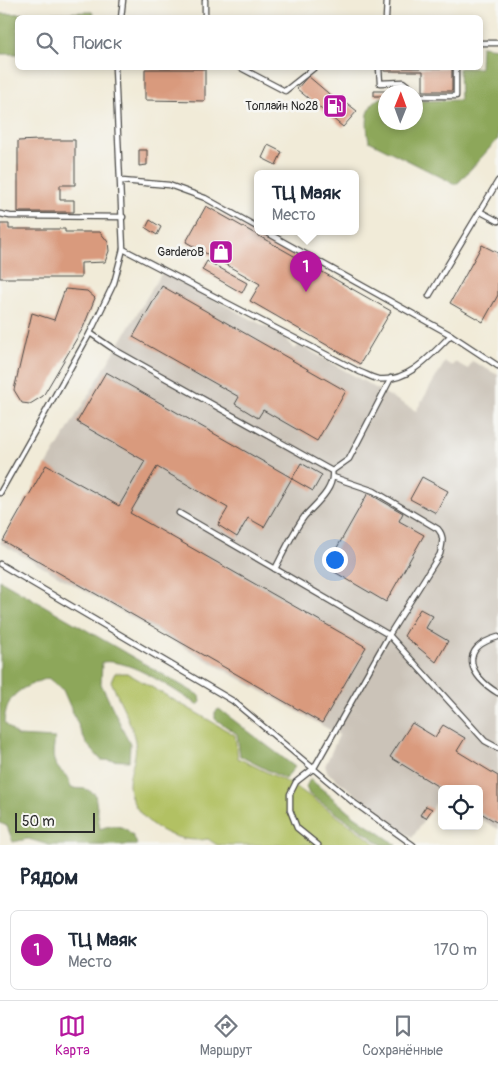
<!DOCTYPE html>
<html lang="ru">
<head>
<meta charset="utf-8">
<style>
  :root { --surface:#fff; --page:#f6f6f7; --text:#1f2937; --muted:#747a83; --line:#e0e1e3; --accent:#b5179e }
  body { margin:0; font-family:Pangolin,sans-serif; background:var(--page); color:var(--text) }
  .controls { position:absolute; right:15px; bottom:15px; display:grid; overflow:hidden; border-radius:8px; box-shadow:0 2px 8px #0003 }
  .controls button { width:45px; height:45px; display:grid; place-items:center; padding:0; border:0; border-bottom:1px solid var(--line); background:var(--surface); color:var(--text); font:25px sans-serif }
  .compass { position:absolute; left:378px; top:85px; width:45px; height:45px; border-radius:50%; background:var(--surface); box-shadow:0 2px 8px #0003; rotate:1deg }
  .scale { position:absolute; left:15px; bottom:12px; width:80px; box-sizing:border-box; padding-left:5px; border:2px solid #2b2b2b; border-top:0; font-size:14px; line-height:18px; white-space:nowrap; color:#2b2b2b; -webkit-text-stroke:4px #f6f6f2; paint-order:stroke }
  .you { position:absolute; left:334px; top:559px; width:18px; height:18px; margin:-12px; border:4px solid #fff; border-radius:50%; background:#1a73e8; box-shadow:0 0 0 8px #1a73e833 }
  .badge { display:grid; place-items:center; width:32px; height:32px; border-radius:50%; background:var(--accent); color:#fff; font-size:16px; font-weight:700 }
  .pin { position:absolute; translate:-50% -41px; filter:drop-shadow(0 1px 2px #0008) }
  .pin::after { content:''; position:absolute; top:26px; width:18px; height:15px; background:inherit; clip-path:polygon(0 0,100% 0,50% 100%) }
  .popup { position:absolute; left:254px; top:170px; width:105px; height:65px; box-sizing:border-box; display:grid; place-content:center; border-radius:8px; background:var(--surface); filter:drop-shadow(0 1px 4px #0005); font-size:16px; white-space:nowrap; color:var(--muted) }
  .popup b { font-size:19px; color:var(--text) }
  .popup::after { content:''; position:absolute; left:50%; top:100%; margin-left:-10px; border:10px solid transparent; border-top-color:var(--surface) }
  .list { margin:0; padding:0; list-style:none }
  h2 { display:flex; justify-content:space-between; align-items:center; height:65px; margin:0; padding:0 20px; font-size:21px }
  h2 small { font-size:16px; font-weight:400; color:var(--muted) }
  .list li { display:grid; grid-template-columns:32px 1fr auto; gap:15px; align-items:center; box-sizing:border-box; height:80px; margin:0 10px 10px; padding:0 10px; border:1px solid var(--line); border-radius:8px }
  .list b { display:block; font-size:19px; white-space:nowrap }
  .list p { margin:0; font-size:16px; white-space:nowrap; color:var(--muted) }
  .list em { font-size:16px; font-style:normal; color:var(--muted) }
  .icon { flex:none; width:28px; height:28px; fill:none; stroke:currentColor; stroke-width:2; stroke-linecap:round; stroke-linejoin:round }
  .map { position:relative; flex:none; width:498px; height:845px; overflow:hidden }
  .search { position:absolute; background:var(--surface); box-shadow:0 2px 8px #0003; left:15px; right:15px; top:15px; height:55px; display:flex; align-items:center; gap:12px; box-sizing:border-box; padding:0 18px; border-radius:8px; color:var(--muted); font-size:19px }
  .sheet { height:155px; background:var(--surface) }
  nav { display:flex; justify-content:space-around; align-items:center; box-sizing:border-box; height:70px; border-top:1px solid var(--line); background:var(--surface); font-size:14px; color:var(--muted) }
  nav a { display:grid; justify-items:center; gap:2px }
  nav .on { color:var(--accent) }
  .map>svg:first-child { display:block }
  .industrial { fill:#cbc3b8 }
  .green { fill:#b2c164; stroke:#6e7648 }
  .forest { fill:#8da75a; stroke:#5c6942 }
  .building { fill:#d99a7d }
  .lines { fill:none; stroke-linecap:round; stroke-linejoin:round }
  .service-casing { stroke:#494845; stroke-width:7 }
  .service { stroke:#fff; stroke-width:4.5 }
  .labels { text-anchor:middle; stroke-width:5; stroke-linejoin:round; paint-order:stroke }
  .poi-label { font-size:12px; fill:#2b2b2b; stroke:#f6f6f2; text-anchor:end }
</style>
</head>
<body>
<div class="map">
<svg width="498" height="845" viewBox="0 0 498 845">
  <rect width="100%" height="100%" fill="#f6f6f2"/>
  <filter id="ink" filterUnits="userSpaceOnUse"><feTurbulence type="fractalNoise" baseFrequency=".02" numOctaves="2"/><feDisplacementMap in="SourceGraphic" scale="10" xChannelSelector="R" yChannelSelector="G"/><feConvolveMatrix kernelMatrix="1 2 1 2 8 2 1 2 1" color-interpolation-filters="sRGB"/></filter>
  <filter id="wash" filterUnits="userSpaceOnUse"><feTurbulence type="fractalNoise" baseFrequency=".0096" numOctaves="4" result="noise"/><feDisplacementMap in="SourceGraphic" scale="20" xChannelSelector="R" yChannelSelector="G"/><feGaussianBlur stdDeviation="1.12" result="paint"/><feColorMatrix in="noise" values="0 0 0 0 0 0 0 0 0 0 0 0 0 0 0 0 0 1.4 0 .05"/><feComposite in="paint" operator="in"/></filter>
  <g filter="url(#wash)">
    <rect width="100%" height="100%" fill="#f1ebd8"/>
    <path class="industrial" d="M162,272L285,337L294,349L300,345L416,411L445,362L452,366L455,362L468,369L472,361L498,375V829L479,818V789H442V794L412,838L328,773L325,766L339,735L0,543Z"/>
    <path class="green" d="M115,673H127L235,735L238,758L295,786L378,845H217L208,839C177,845 138,824 130,793C125,775 139,758 135,741C131,720 119,701 111,681Z"/>
    <g class="forest">
      <path d="M92,12L95,17L18,18L17,54H0V14Z"/>
      <path d="M481,46L498,48V139L459,182L455,184L369,141C366,125 364,100 385,97L386,122H416V98L420,101L460,100L459,68H480Z"/>
      <path d="M0,580L200,696L201,702L198,705C173,690 131,658 102,662L101,684L130,744L129,761L101,760L86,743L63,690L48,678C22,688 7,692 4,722L17,736L55,738C54,747 51,757 56,765C64,777 66,770 71,788L86,789L95,794L100,829C116,822 132,827 137,845H49L28,839L13,842L7,826L0,823Z"/>
      <path d="M219,709L295,767L285,779L240,756L237,734L215,719V712Z"/>
      <path d="M310,779L353,815L397,845H382L309,794L306,787Z"/>
    </g>
    <g id="blocks">
      <g class="building">
        <path d="M384,68H452V91H423V71H384Z"/>
        <path d="M145,69H205V101L145,100Z"/>
        <path d="M308,76L341,104L344,101L357,111L343,127L297,89Z"/>
        <path d="M374,91H398V92H386V96H374Z"/>
        <path d="M38,140H75V185H60V200H74V212H18V141Z"/>
        <path d="M268,145L282,152L276,165L262,158Z"/>
        <path d="M139,150H147V165L139,166Z"/>
        <path d="M206,206L391,311L360,364L250,301L260,284L186,242Z"/>
        <path d="M150,220L161,227L157,235L146,228Z"/>
        <path d="M0,224H9V229H65V232H100L108,242L109,251L105,262L81,263V278H0Z"/>
        <path d="M482,245L498,253V295L483,322L450,303Z"/>
        <path d="M207,261L247,283L242,293L202,270Z"/>
        <path d="M162,286L346,391L317,441L263,410L258,418L235,404L239,397L133,337Z"/>
        <path d="M65,289L87,291L95,298L83,328L43,396L30,404L22,403L14,390L32,313L54,320Z"/>
        <path d="M106,372L292,478L264,527L248,518L237,537L218,525L228,508L157,467L130,513L366,647L322,723L3,541L46,465L119,506L145,461L77,422Z"/>
        <path d="M301,463L322,475L313,491L292,479Z"/>
        <path d="M422,477L448,491L436,513L410,499Z"/>
        <path d="M368,493L403,513L399,521L424,535L386,602L326,567Z"/>
        <path d="M420,609L433,616L426,628L448,641L436,662L404,636Z"/>
        <path d="M412,723L435,737L443,725L465,738L457,751L498,776V823L479,812V789H442L390,757Z"/>
        <path d="M426,806L432,809L426,818L420,815Z"/>
      </g>
    </g>
  </g>
  <g filter="url(#ink)">
    <use href="#blocks" fill-opacity="0" stroke="#494845" stroke-width="1"/>
    <g class="lines">
      <defs>
        <g id="service">
          <path d="M205,0V18"/>
          <path d="M121,18L123,0"/>
          <path d="M386,18L387,0"/>
          <path d="M480,43H498"/>
          <path d="M241,68L285,91L314,68"/>
          <path d="M379,68L380,83L403,82L421,96H456V68"/>
          <path d="M122,181L169,185L205,198L257,227"/>
          <path d="M481,212L498,221"/>
          <path d="M0,214L10,216L123,217"/>
          <path d="M264,231L451,335L498,366"/>
          <path d="M123,249L360,372C366,374 372,378 378,379C408,383 432,354 451,335"/>
          <path d="M429,296L498,181"/>
          <path d="M90,333L115,350L332,471C335,490 314,505 304,517C293,532 284,552 275,569"/>
          <path d="M332,471L349,459L391,378"/>
          <path d="M0,493L90,333L114,283L123,249L115,68"/>
          <path d="M179,513L389,635L485,741L498,748"/>
          <path d="M0,564L233,701L353,802L413,845"/>
          <path d="M498,637C458,648 469,676 498,693"/>
          <path d="M318,845L297,828L290,810V794L296,782L314,768L389,635L440,554C442,544 445,537 438,529L374,491L333,477"/>
        </g>
      </defs>
      <use href="#service" class="service-casing"/>
      <use href="#service" class="service"/>
    </g>
  </g>
  <defs>
    <symbol id="fuel-square" viewBox="-11 -11 22 22"><rect x="-9" y="-9" width="18" height="18" rx="4" fill="#b5179e" stroke="#f6f6f2"/><path d="M-5.5-6h7V0h2V4h1.3V-2.5L3-4.5l.8-.8L6-3V5H2.5V1h-1V6h-7ZM-4.2-4.7v3.2H.2V-4.7Z" fill="#fff"/></symbol>
    <symbol id="shop-square" viewBox="-11 -11 22 22"><rect x="-9" y="-9" width="18" height="18" rx="4" fill="#b5179e" stroke="#f6f6f2"/><path d="M-5-2.5h2.3a2.7 3.5 0 0 1 5.4 0H5L5.5 6h-11ZM-1.5-2.5h3a1.5 2.3 0 0 0-3 0Z" fill="#fff"/></symbol>
  </defs>
  <g fill-rule="evenodd">
    <use href="#fuel-square" x="321" y="92" width="28" height="28"/>
    <use href="#shop-square" x="207" y="238" width="28" height="28"/>
  </g>
  <g class="labels">
    <g class="poi-label">
      <text x="318" y="110">Топлайн №28</text>
      <text x="204" y="256">GarderoB</text>
    </g>
  </g>
</svg>
<div class="controls">
<button><svg class="icon" aria-label="locate" viewBox="0 0 24 24"><circle cx="12" cy="12" r="6"/><path d="M12 2v4M12 18v4M2 12h4M18 12h4"/></svg></button>
</div>
<svg class="compass" viewBox="-18 -18 36 36"><path d="M0-13l5 13h-10z" fill="#e53935"/><path d="M0 13l5-13h-10z" fill="#747a83"/></svg>
<div class="scale">50 m</div>
<div class="you"></div>
<div class="pin badge" style="left:306px;top:292px">1</div>
<div class="popup"><b>ТЦ Маяк</b>Место</div>
<div class="search"><svg class="icon" aria-label="search" viewBox="0 0 24 24"><circle cx="10" cy="10" r="6"/><path d="M15 15l6 6"/></svg>Поиск</div>
</div>
<section class="sheet">
<h2>Рядом<small></small></h2>
<ul class="list">
<li><span class="badge">1</span><div><b>ТЦ Маяк</b><p>Место</p></div><em>170 m</em></li>
</ul>
</section>
<nav>
<a class="on"><svg class="icon" aria-label="map" viewBox="0 0 24 24"><path d="M3 6l6-2 6 2 6-2v14l-6 2-6-2-6 2zM9 4v14M15 6v14"/></svg>Карта</a>
<a><svg class="icon" aria-label="directions" viewBox="0 0 24 24"><path d="M12 3l9 9-9 9-9-9zM9 14v-3h6M13 9l2 2-2 2"/></svg>Маршрут</a>
<a><svg class="icon" aria-label="saved" viewBox="0 0 24 24"><path d="M7 4h10v16l-5-4-5 4z"/></svg>Сохранённые</a>
</nav>
</body>
</html>
